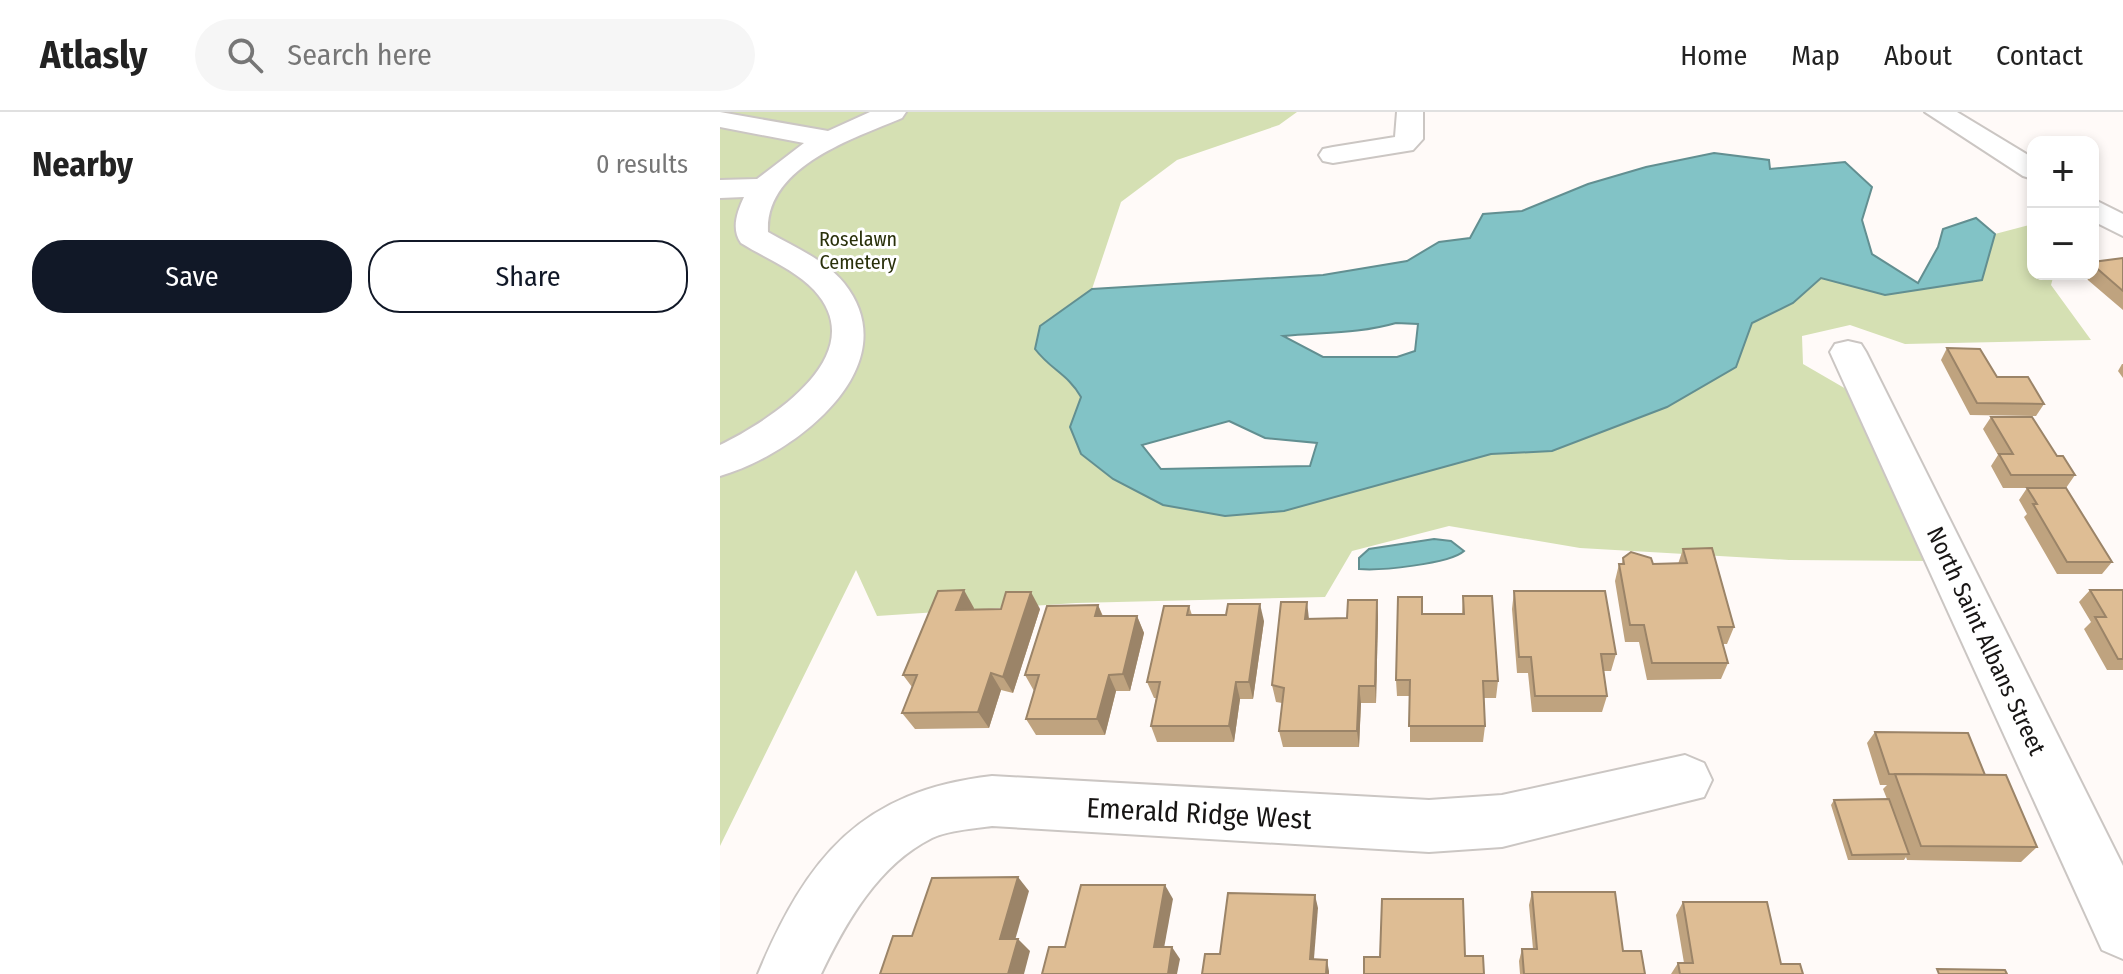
<!DOCTYPE html>
<html lang="en">
<head>
<meta charset="utf-8">
<style>
  :root { --surface:#fff; --page:#f6f6f6; --text:#222; --muted:#767676; --line:#e0e0e0; --accent:#111827 }
  body { margin:0; font-family:"Fira Sans Condensed",sans-serif; background:var(--page); color:var(--text) }
  .controls { position:absolute; right:24px; top:24px; display:grid; overflow:hidden; border-radius:16px; box-shadow:0 4px 12px #0003 }
  .controls button { width:72px; height:72px; display:grid; place-items:center; padding:0; border:0; border-bottom:2px solid var(--line); background:var(--surface); color:var(--text); font:40px sans-serif }
  .list { margin:0; padding:0; list-style:none }
  h2 { display:flex; justify-content:space-between; align-items:center; height:104px; margin:0; padding:0 32px; font-size:34px }
  h2 small { font-size:26px; font-weight:400; color:var(--muted) }
  .actions { display:flex; gap:16px; padding:24px 32px }
  .actions a { flex:1; padding:18px 0; border:2px solid var(--accent); border-radius:32px; text-align:center; font-size:28px; color:var(--accent) }
  .actions .main { background:var(--accent); color:#fff }
  .icon { flex:none; width:44px; height:44px; fill:none; stroke:currentColor; stroke-width:2; stroke-linecap:round; stroke-linejoin:round }
  .map { position:relative; flex:none; width:1403px; height:862px; overflow:hidden }
  header { display:flex; align-items:center; gap:48px; box-sizing:border-box; height:112px; padding:0 40px; background:var(--surface); border-bottom:2px solid var(--line) }
  header strong { font-size:38px }
  nav { display:flex; gap:44px; margin-inline-start:auto; font-size:28px }
  .search { width:560px; height:72px; background:var(--page); display:flex; align-items:center; gap:20px; box-sizing:border-box; padding:0 28px; border-radius:44px; color:var(--muted); font-size:30px }
  main { display:flex }
  aside { flex:1; background:var(--surface) }
  .map>svg:first-child { display:block }
  .green { fill:#d5e0b3 }
  .water { fill:#82c3c6; stroke:#628f91; stroke-width:2; fill-rule:evenodd }
  .lines { fill:none; stroke-linecap:round; stroke-linejoin:round }
  .minor-casing { stroke:#cbc6c3; stroke-width:4 }
  .minor { fill:#fff; fill-rule:evenodd }
  .wall { fill:#bfa37f }
  .shaded-wall { fill:#9b8468 }
  .building { fill:#debd94; stroke:#9b8468; stroke-width:2 }
  .labels { text-anchor:middle; stroke-width:6; stroke-linejoin:round; paint-order:stroke }
  .far-park-label { font-size:20px; fill:#29300a; stroke:#fff }
  .street-label { font-size:24px; fill:#171514; stroke:#fff }
  .near-street-label { font-size:28px; fill:#171514; stroke:#fff }
</style>
</head>
<body>
<header>
<strong>Atlasly</strong>
<div class="search"><svg class="icon" aria-label="search" viewBox="0 0 24 24"><circle cx="10" cy="10" r="6"/><path d="M15 15l6 6"/></svg>Search here</div>
<nav><a>Home</a><a>Map</a><a>About</a><a>Contact</a></nav>
</header>
<main>
<aside>
<h2>Nearby<small>0 results</small></h2>
<ul class="list">
</ul>
<div class="actions"><a class="main">Save</a><a>Share</a></div>
</aside>
<div class="map">
<svg width="1403" height="862" viewBox="0 0 1403 862">
  <rect width="100%" height="100%" fill="#fffaf8"/>
  <path class="green" d="M0,0H577L559,13L457,48L401,90L372,177L320,214L315,237C331,258 348,262 361,286L350,315L443,393L505,404L564,399L771,342L833,339L947,295L1015,255L1032,211L1101,166L1165,183L1261,168L1275,122L1313,112V162H1334L1331,173L1371,228L1185,232L1130,213L1082,224L1083,252L1133,281L1210,449L1069,448L860,436L729,414L632,439L605,485L356,491L157,504L136,458L0,734Z"/>
  <g class="water">
    <path d="M994,41L1049,48L1050,57L1125,50L1152,75L1142,108L1152,142L1198,171L1218,135L1223,117L1256,106L1275,122L1262,168L1165,183L1101,166L1073,191L1032,211L1016,255L947,295L832,339L771,342L564,399L505,404L443,393L393,367L361,342L350,315L361,285C348,262 331,258 315,237L320,214L372,177L603,163L687,149L719,130L750,126L763,102L802,99L868,72L926,55ZM676,211L698,212L695,239L677,245H603L563,224C601,220 638,222 676,211ZM509,309L545,326L597,331L590,354L441,357L422,333Z"/>
    <path d="M714,427L731,429L744,439C730,452 658,459 639,457V446L649,437Z"/>
  </g>
  <g class="lines">
    <defs>
      <g id="minor">
        <path d="M0,0L108,19L150,0H186L182,6C133,27 45,54 48,120C74,135 104,147 124,171C190,254 74,343 0,364V333C49,309 154,243 94,178C74,157 45,146 21,131C11,117 17,100 24,85L0,86V68L37,67L84,31L0,15Z"/>
        <path d="M677,0H703V27L693,38L613,51L603,49L599,43L603,37L613,35L675,25Z"/>
        <path d="M1205,0H1237L1313,46V67L1303,64Z"/>
        <path d="M1373,87L1403,102V124L1373,109Z"/>
        <path d="M1128,229L1141,232L1146,240L1403,754V847L1382,838L1110,240L1115,232Z"/>
        <path d="M965,643L984,651L992,668L984,685L782,735L709,740L272,714C252,717 230,718 212,726C158,753 126,810 101,862H38C87,745 141,679 272,664L709,688L782,683Z"/>
      </g>
    </defs>
    <use href="#minor" class="minor-casing"/>
    <use href="#minor" class="minor"/>
  </g>
  <g class="wall">
    <path d="M1403,146V198L1362,163L1373,162V150Z"/>
    <path d="M1227,236L1324,292L1316,304L1250,303L1221,248Z"/>
    <path d="M1402,252H1403V266L1398,259Z"/>
    <path d="M1271,305L1337,344L1355,363L1346,376L1392,450L1382,462H1337L1304,405L1307,402L1299,388L1307,376H1283L1271,354L1278,343L1263,317Z"/>
    <path d="M963,437L1014,515L1007,532H1003L1008,551L1001,567L927,568L919,530H905L895,469L899,452H902L903,446L933,452H958Z"/>
    <path d="M1370,478H1403V558H1387L1364,517L1371,510L1359,490Z"/>
    <path d="M794,479L896,542L891,559H883L887,584L882,600H812L808,561H797L792,497Z"/>
    <path d="M743,484L778,569L776,586H764L765,614L763,630H690V584H677L676,568L702,502H742Z"/>
    <path d="M657,488L658,505L656,591H641L639,635H563L559,619L562,591L556,590L552,573L589,507L627,506Z"/>
    <path d="M378,493L383,504H417L424,521L410,579H396L385,623H316L306,607L314,579L305,563Z"/>
    <path d="M469,494L472,503L544,509L533,587H520L514,630H437L431,614L436,586H434L427,570Z"/>
    <path d="M254,496L253,498L320,497L293,581L281,578L269,616L195,617L182,601L192,575L183,563Z"/>
    <path d="M1155,620L1265,663L1317,735L1301,750L1187,748L1186,745L1184,748H1128L1111,693L1114,688L1167,687L1163,677L1167,673H1160L1147,631Z"/>
    <path d="M812,780L903,839L925,862H800L799,849L802,837H813L809,793Z"/>
    <path d="M963,790L1061,852L1083,862H951L958,851H964L956,803Z"/>
  </g>
  <g class="shaded-wall">
    <path d="M244,478L254,496L247,515L236,498Z"/>
    <path d="M311,480L320,497L293,581L283,565Z"/>
    <path d="M657,488L658,505L656,591L655,574Z"/>
    <path d="M587,490L589,507H585Z"/>
    <path d="M540,492L544,509L533,587L529,570Z"/>
    <path d="M378,493L385,511L375,504Z"/>
    <path d="M417,504L424,521L410,579L403,562Z"/>
    <path d="M271,561L281,578L269,616L258,600Z"/>
    <path d="M389,563L396,579L385,623L377,607Z"/>
    <path d="M516,570L520,587L514,630L509,614Z"/>
    <path d="M639,574L641,591L639,635L637,619Z"/>
    <path d="M298,765L309,779L292,839L280,827Z"/>
    <path d="M445,773L453,787L442,847L434,835Z"/>
    <path d="M595,783L598,796L593,859L590,847Z"/>
    <path d="M298,827L310,839L304,862H288Z"/>
    <path d="M452,835L460,847L457,862H448Z"/>
    <path d="M607,848L609,859V862H606Z"/>
  </g>
  <g class="building">
    <path d="M1403,146V179L1373,153V150Z"/>
    <path d="M1227,236L1260,237L1277,265H1308L1324,292L1257,291Z"/>
    <path d="M1271,305H1312L1337,344H1343L1355,363H1291L1279,342H1293Z"/>
    <path d="M1307,376H1346L1392,450H1347L1313,392H1317Z"/>
    <path d="M992,436L1014,515H998L1008,551H932L924,513H910L899,452H904L903,446L911,440L931,446L933,452L967,451L963,437Z"/>
    <path d="M244,478L236,498L281,497L286,480H311L283,565L271,561L258,600L182,601L197,563H183L218,479Z"/>
    <path d="M1370,478H1403V547H1398L1375,505H1386Z"/>
    <path d="M794,479H885L896,542H881L887,584H815L811,545H799Z"/>
    <path d="M743,484H772L778,569H763L765,614H689L690,568H676L678,485H702V502H744Z"/>
    <path d="M628,488H657L655,574H639L637,619H559L564,576L552,573L561,490H587L585,507L627,506Z"/>
    <path d="M508,492H540L529,570H516L509,614H431L440,570H427L444,494H469L467,503H506Z"/>
    <path d="M378,493L375,504H417L403,562L389,563L377,607H306L319,563H305L327,494Z"/>
    <path d="M1155,620L1248,621L1265,663L1169,662Z"/>
    <path d="M1175,662L1286,663L1317,735L1201,734Z"/>
    <path d="M1169,687L1189,742L1132,743L1114,688Z"/>
    <path d="M298,765L280,827H298L288,862H160L173,824H192L212,766Z"/>
    <path d="M361,773H445L434,835H452L448,862H322L329,835H345Z"/>
    <path d="M812,780H895L903,839H921L925,862H804L802,837H817Z"/>
    <path d="M508,781L595,783L590,847L607,848L606,862H482L485,842H500Z"/>
    <path d="M662,787H743L745,844H763L764,862H644V845H660Z"/>
    <path d="M963,790H1047L1061,852H1080L1083,862H960L958,851H973Z"/>
    <path d="M1217,857L1285,858L1287,862H1219Z"/>
  </g>
  <g class="labels">
    <g class="far-park-label">
      <text x="138" y="134">Roselawn<tspan x="138" dy="23">Cemetery</tspan></text>
    </g>
    <g class="street-label">
      <text transform="translate(1266 529) rotate(65)" y="8">North Saint Albans Street</text>
    </g>
    <g class="near-street-label">
      <text transform="translate(479 701) rotate(3)" y="10">Emerald Ridge West</text>
    </g>
  </g>
</svg>
<div class="controls">
<button>+</button>
<button>−</button>
</div>
</div>
</main>
</body>
</html>
